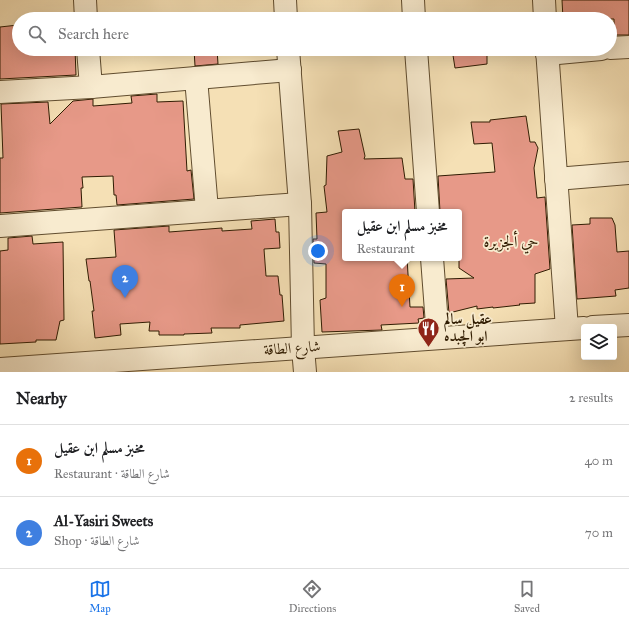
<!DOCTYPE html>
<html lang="en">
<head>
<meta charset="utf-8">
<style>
  :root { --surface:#fff; --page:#f6f6f6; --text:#202124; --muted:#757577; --line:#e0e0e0; --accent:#1a73e8 }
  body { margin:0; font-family:"IM FELL Great Primer",Amiri,serif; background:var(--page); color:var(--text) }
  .controls { position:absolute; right:12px; bottom:12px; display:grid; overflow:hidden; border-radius:4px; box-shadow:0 4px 16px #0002 }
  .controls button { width:36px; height:36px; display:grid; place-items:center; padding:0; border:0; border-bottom:1px solid var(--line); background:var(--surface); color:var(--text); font:20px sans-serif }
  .you { position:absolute; left:318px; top:251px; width:14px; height:14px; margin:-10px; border:3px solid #fff; border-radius:50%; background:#1a73e8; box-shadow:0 0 0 6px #1a73e833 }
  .badge { display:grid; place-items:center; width:26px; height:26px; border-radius:50%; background:var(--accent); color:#fff; font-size:13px; font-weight:700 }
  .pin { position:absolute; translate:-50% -33px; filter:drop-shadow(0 1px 2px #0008) }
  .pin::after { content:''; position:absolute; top:21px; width:14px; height:12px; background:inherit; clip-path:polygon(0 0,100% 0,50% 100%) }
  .popup { position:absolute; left:342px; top:209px; width:120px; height:52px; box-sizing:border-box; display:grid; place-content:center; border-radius:4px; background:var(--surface); filter:drop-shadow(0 1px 3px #0005); font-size:13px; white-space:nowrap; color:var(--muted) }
  .popup b { font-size:15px; color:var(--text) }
  .popup::after { content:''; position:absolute; left:50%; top:100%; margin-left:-8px; border:8px solid transparent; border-top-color:var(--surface) }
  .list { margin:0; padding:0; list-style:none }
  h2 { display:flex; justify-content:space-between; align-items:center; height:52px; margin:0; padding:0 16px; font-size:17px }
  h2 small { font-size:13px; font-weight:400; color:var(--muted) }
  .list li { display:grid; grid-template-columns:26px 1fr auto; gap:12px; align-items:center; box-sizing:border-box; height:72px; padding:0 16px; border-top:1px solid var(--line) }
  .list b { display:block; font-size:15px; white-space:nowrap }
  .list p { margin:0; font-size:13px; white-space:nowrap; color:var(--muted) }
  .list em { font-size:13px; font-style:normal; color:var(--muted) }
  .icon { flex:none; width:22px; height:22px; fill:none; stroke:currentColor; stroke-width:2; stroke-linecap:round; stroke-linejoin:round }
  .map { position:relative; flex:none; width:629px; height:372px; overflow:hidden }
  .search { position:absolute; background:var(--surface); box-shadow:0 4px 16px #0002; left:12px; right:12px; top:12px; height:44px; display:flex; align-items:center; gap:10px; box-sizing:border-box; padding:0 14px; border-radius:22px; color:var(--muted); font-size:15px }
  .sheet { height:196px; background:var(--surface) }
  nav { display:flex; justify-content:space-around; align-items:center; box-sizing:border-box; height:56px; border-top:1px solid var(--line); background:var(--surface); font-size:11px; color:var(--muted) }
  nav a { display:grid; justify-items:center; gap:2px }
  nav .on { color:var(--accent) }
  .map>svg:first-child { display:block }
  .building { fill:#e79988; stroke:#301c02 }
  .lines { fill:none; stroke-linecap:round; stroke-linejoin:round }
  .minor-casing { stroke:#614d2f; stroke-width:24 }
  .minor { stroke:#f8ebcf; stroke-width:22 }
  .labels { text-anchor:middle; stroke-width:3.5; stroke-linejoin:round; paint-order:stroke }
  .poi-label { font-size:15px; font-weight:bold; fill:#301c02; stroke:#f8ebcf; text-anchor:start }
  .street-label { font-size:15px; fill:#301c02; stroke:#f8ebcf }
  .neighbourhood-label { font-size:16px; fill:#301c02; stroke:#f8ebcf }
</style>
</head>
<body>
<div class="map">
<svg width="629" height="372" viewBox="0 0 629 372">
  <rect width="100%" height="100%" fill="#f5e0b5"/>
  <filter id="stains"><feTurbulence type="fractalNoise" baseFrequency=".005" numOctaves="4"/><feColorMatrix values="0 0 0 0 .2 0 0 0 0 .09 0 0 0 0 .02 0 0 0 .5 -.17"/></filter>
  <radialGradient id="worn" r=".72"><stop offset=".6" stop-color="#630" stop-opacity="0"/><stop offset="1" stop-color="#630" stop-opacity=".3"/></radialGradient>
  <g class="building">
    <path d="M562,0H629V35H614V19H563Z"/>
    <path d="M18,25L19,49H75L76,75L0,79V27Z"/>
    <path d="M194,49H217L218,64L195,66Z"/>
    <path d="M452,49H487V64L455,68Z"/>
    <path d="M157,94V102L183,101L187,171L191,170L194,199L117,205L116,195H114L113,176L82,177L83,188H81L82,207L0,213V158H3L1,104L48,102L50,124L73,101L93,99V106L132,103L131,96Z"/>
    <path d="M526,116L530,142H535L538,148L534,168L537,198L545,197L550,269L535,274V303L519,304L520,305L493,308V307L477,309V306L449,313L446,279L474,278L459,268V212H440L438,176L495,172L492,143L474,144L471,122H490V120Z"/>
    <path d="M359,129L365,156L364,159L402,158L405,179H413L415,212H343L345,258H407L410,307H423L424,318L418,319L419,323L381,325L382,330L322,332L320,300L326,298V264L314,263L313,239H317L316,213L327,212L324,186L326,185L327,156L342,152L338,131Z"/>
    <path d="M590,218H612L615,225L617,252L629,251V288L615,290L616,296L577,299L572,225L590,224Z"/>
    <path d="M275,219L276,232H279L280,248L264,249L266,276H278L280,295H282L284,321L240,325V328H211L212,333L184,334V335H159V331H149L150,322L120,324L121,335L95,338L92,311H94L90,281H89L86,259L116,257L114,230L169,226V232L222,228V231L252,229L251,221Z"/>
    <path d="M32,236L33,244L63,242L64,320L60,321L56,340H36V342L0,344V251L8,250V238Z"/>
  </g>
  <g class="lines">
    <defs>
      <g id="minor">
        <path d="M85,0L86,19"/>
        <path d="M285,0L286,19"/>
        <path d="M413,0L414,19"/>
        <path d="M544,0L545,19"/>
        <path d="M610,48L629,47"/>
        <path d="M88,49L91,87"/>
        <path d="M288,49L300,204L303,348L305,372"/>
        <path d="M416,49L428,212"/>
        <path d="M547,49L567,329"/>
        <path d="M547,54L601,49"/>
        <path d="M196,78L207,210"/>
        <path d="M0,92L91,87L290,70"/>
        <path d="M556,179L629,173"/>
        <path d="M0,226L300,204"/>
        <path d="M432,258L438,338"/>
        <path d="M593,327L629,325"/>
        <path d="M0,369L584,328"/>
      </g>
    </defs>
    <use href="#minor" class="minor-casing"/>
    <use href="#minor" class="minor"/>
  </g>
  <defs>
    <symbol id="restaurant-pin" viewBox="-11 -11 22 30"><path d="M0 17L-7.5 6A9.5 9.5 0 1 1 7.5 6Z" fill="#8f2418" stroke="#f8ebcf"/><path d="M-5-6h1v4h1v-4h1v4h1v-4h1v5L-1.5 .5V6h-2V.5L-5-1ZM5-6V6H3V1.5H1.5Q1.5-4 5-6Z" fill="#fff"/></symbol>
  </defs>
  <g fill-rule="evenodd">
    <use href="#restaurant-pin" x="416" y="316" width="25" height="34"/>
  </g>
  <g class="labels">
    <g class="poi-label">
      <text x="444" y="324">عقيل سالم<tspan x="444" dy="17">ابو الچبده</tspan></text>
    </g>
    <g class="street-label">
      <text transform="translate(292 348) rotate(-4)" y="5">شارع الطاقة</text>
    </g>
    <g class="neighbourhood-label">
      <text x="511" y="247">حي ألجزيرة</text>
    </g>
  </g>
  <rect width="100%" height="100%" filter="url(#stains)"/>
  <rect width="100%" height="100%" fill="url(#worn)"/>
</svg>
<div class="controls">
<button><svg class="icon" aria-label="layers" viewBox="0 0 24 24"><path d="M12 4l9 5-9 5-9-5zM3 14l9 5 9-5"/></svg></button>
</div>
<div class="you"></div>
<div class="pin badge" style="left:402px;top:307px;background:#e8710a">1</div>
<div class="popup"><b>مخبز مسلم ابن عقيل</b>Restaurant</div>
<div class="pin badge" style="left:125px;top:298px;background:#3f7fe0">2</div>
<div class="search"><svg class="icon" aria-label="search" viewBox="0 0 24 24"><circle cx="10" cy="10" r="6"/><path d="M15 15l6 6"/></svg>Search here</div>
</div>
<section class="sheet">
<h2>Nearby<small>2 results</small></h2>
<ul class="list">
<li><span class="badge" style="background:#e8710a">1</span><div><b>مخبز مسلم ابن عقيل</b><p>Restaurant · شارع الطاقة</p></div><em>40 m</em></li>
<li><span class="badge" style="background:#3f7fe0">2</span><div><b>Al-Yasiri Sweets</b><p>Shop · شارع الطاقة</p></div><em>70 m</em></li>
</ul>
</section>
<nav>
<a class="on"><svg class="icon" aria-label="map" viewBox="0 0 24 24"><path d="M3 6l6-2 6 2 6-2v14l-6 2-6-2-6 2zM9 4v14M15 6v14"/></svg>Map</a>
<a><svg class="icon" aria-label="directions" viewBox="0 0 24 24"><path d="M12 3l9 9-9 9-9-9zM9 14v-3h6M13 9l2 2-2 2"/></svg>Directions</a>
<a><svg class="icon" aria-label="saved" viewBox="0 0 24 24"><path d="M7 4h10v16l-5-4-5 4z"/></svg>Saved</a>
</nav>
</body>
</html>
